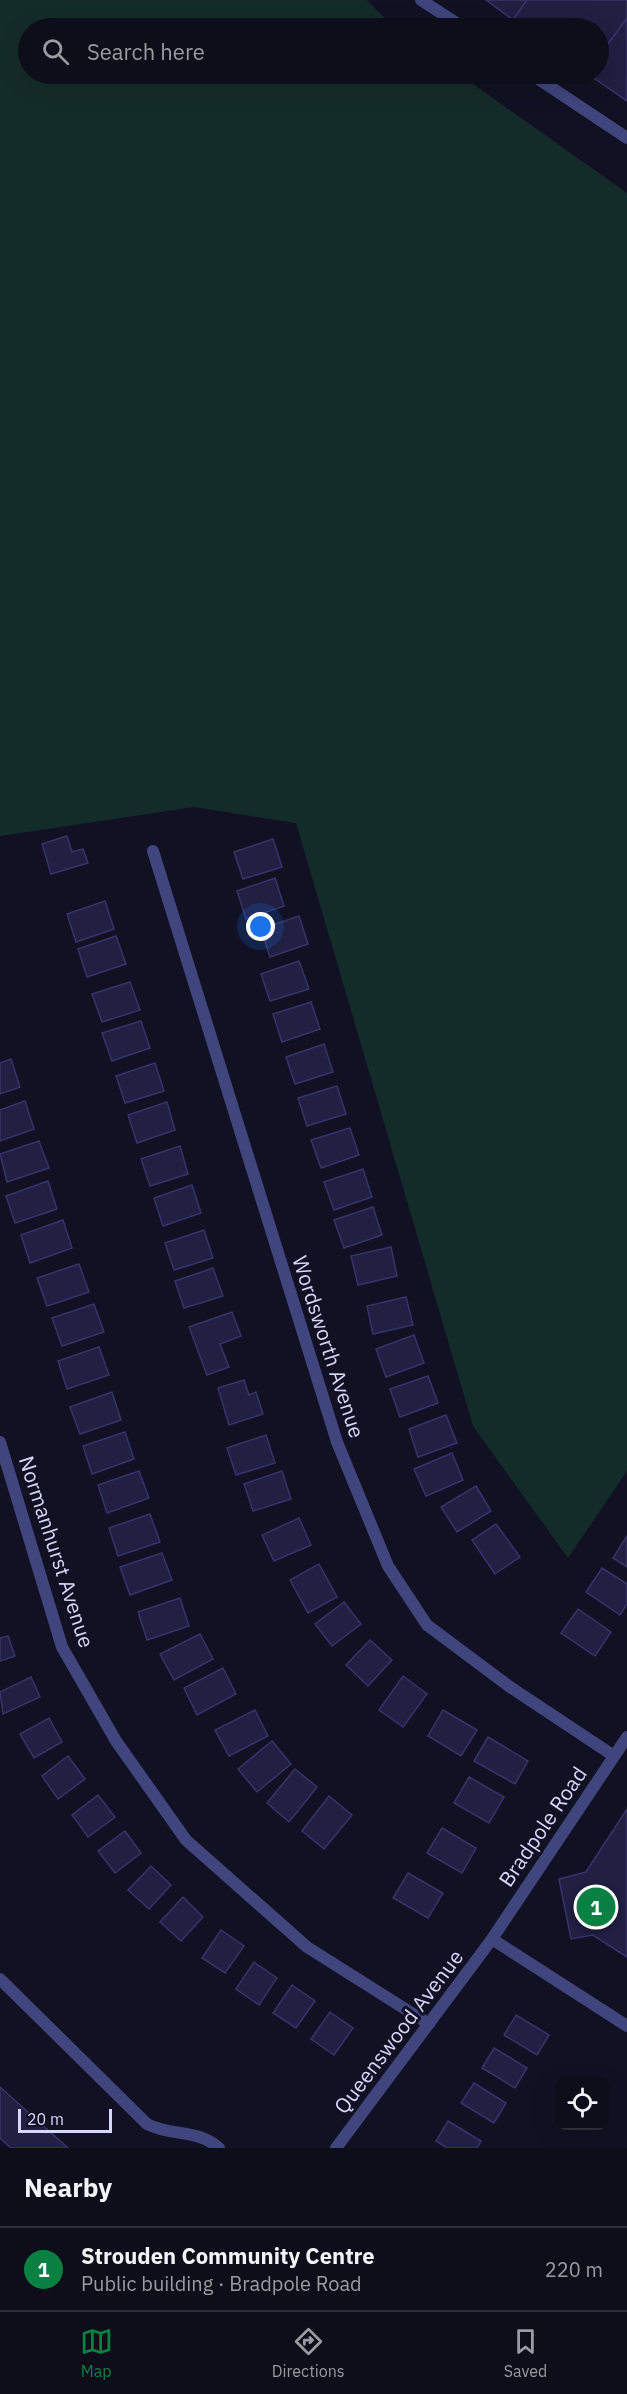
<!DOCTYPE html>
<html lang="en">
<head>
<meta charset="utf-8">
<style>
  :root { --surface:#0e0d1a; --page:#1c1b27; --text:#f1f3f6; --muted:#9b9ca2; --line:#2e2d39; --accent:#0b8043 }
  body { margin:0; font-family:"IBM Plex Sans",sans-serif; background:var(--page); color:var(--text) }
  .controls { position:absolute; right:18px; bottom:18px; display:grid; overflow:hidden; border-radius:12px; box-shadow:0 6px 24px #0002 }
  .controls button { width:54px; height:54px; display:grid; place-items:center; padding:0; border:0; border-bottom:2px solid var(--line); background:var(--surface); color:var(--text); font:30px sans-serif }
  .scale { position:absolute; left:18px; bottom:15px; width:94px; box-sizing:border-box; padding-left:6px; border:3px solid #d7d7fb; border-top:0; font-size:16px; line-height:21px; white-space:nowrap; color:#d7d7fb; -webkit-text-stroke:4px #121123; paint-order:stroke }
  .you { position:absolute; left:261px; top:927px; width:21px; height:21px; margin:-15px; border:4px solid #fff; border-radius:50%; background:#1a73e8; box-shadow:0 0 0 9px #1a73e833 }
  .badge { display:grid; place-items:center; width:39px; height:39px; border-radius:50%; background:var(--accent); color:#fff; font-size:20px; font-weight:700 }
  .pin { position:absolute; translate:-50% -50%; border:3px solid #fff; box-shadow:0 2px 6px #0006 }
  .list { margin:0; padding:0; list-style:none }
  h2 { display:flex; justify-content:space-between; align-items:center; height:78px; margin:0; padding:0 24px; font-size:26px }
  h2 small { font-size:20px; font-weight:400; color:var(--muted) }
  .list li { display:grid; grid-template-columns:39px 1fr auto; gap:18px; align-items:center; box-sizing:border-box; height:84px; padding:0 24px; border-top:2px solid var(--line) }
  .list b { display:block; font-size:22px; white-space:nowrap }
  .list p { margin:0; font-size:20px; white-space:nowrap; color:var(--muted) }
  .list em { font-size:20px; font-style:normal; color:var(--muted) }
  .icon { flex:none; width:33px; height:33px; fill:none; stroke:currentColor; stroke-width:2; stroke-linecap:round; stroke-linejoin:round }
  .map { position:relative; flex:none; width:627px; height:2148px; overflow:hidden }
  .search { position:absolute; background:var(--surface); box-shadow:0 6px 24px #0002; left:18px; right:18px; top:18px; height:66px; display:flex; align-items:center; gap:15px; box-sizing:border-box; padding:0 21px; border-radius:33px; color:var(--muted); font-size:22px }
  .sheet { height:162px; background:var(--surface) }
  nav { display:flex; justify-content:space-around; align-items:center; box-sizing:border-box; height:84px; border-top:2px solid var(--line); background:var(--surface); font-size:16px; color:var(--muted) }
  nav a { display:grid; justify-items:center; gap:3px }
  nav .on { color:var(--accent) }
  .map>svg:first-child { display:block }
  .green { fill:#142c29 }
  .building { fill:#211f42; stroke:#37336c; stroke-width:1.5 }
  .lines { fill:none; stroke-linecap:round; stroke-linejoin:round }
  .service { stroke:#40457d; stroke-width:12 }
  .minor { stroke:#40457d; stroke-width:12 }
  .labels { text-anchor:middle; stroke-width:6; stroke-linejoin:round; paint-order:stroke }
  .street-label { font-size:21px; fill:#d7d7fb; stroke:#121123 }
</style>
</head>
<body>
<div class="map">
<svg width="627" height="2148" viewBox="0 0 627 2148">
  <rect width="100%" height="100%" fill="#121123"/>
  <path class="green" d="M0,0H367L394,28H28V74H459L627,193V1471L568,1558L473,1426L296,823L194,807L0,836Z"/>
  <g class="building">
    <path d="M486,0H527L513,20Z"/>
    <path d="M527,0H627V18L598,58V28H526L513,20Z"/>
    <path d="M627,18V101L588,74H598V58Z"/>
    <path d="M67,836L72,852L83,849L88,863L51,874L42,844Z"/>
    <path d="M273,839L282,867L243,879L234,852Z"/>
    <path d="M275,878L284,906L246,919L237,891Z"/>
    <path d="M105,901L114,929L76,942L67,914Z"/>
    <path d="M299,916L308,944L270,957L261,929Z"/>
    <path d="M116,936L126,964L87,977L78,949Z"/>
    <path d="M299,961L309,989L270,1001L261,974Z"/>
    <path d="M130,982L140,1010L102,1022L92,994Z"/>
    <path d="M311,1002L320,1029L282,1042L273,1014Z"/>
    <path d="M141,1021L150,1048L112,1061L102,1033Z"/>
    <path d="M324,1044L333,1072L295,1084L286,1057Z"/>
    <path d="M11,1059L20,1087L0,1094V1063Z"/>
    <path d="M155,1063L164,1091L125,1103L116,1076Z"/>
    <path d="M337,1086L346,1114L307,1126L298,1098Z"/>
    <path d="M25,1101L34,1129L0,1141V1110Z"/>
    <path d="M167,1102L175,1130L137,1143L128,1115Z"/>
    <path d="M350,1128L359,1155L321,1168L311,1140Z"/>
    <path d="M39,1141L49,1168L7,1182L0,1154Z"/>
    <path d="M180,1146L188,1174L150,1186L141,1159Z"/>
    <path d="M363,1169L372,1197L334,1210L324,1182Z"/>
    <path d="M48,1181L57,1209L15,1223L6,1196Z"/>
    <path d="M192,1185L201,1213L163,1226L154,1198Z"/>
    <path d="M373,1207L382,1235L344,1248L334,1220Z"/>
    <path d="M63,1220L72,1248L30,1263L21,1235Z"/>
    <path d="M204,1230L213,1258L174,1270L165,1243Z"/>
    <path d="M391,1247L397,1276L358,1285L351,1256Z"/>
    <path d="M79,1264L89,1292L47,1306L37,1278Z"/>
    <path d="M213,1268L223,1296L184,1308L175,1281Z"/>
    <path d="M406,1297L413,1325L373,1334L367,1306Z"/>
    <path d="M94,1304L104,1332L62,1346L52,1318Z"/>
    <path d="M232,1312L241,1336L220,1344L229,1367L207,1375L189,1327Z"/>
    <path d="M414,1335L424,1363L386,1377L376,1349Z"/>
    <path d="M99,1347L109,1375L67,1389L58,1361Z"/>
    <path d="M428,1376L438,1403L400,1417L390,1389Z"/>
    <path d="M244,1380L249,1395L256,1392L263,1414L229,1425L218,1388Z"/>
    <path d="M112,1392L121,1420L80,1434L70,1407Z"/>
    <path d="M446,1415L457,1443L418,1457L409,1429Z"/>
    <path d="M125,1432L134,1459L92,1474L83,1446Z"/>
    <path d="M266,1435L275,1463L236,1475L227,1448Z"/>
    <path d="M452,1453L463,1480L426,1496L414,1469Z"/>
    <path d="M139,1471L149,1498L107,1513L98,1485Z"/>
    <path d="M282,1471L291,1499L253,1511L244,1484Z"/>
    <path d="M476,1486L491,1511L457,1532L441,1507Z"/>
    <path d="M150,1514L160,1542L118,1556L109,1528Z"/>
    <path d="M299,1518L311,1545L274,1561L262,1535Z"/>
    <path d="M496,1524L520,1557L495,1574L472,1540Z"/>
    <path d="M627,1536V1567L613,1558Z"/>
    <path d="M162,1553L172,1580L130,1595L120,1567Z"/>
    <path d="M319,1564L337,1597L308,1613L290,1580Z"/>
    <path d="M602,1568L627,1584V1604L620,1615L586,1592Z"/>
    <path d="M180,1598L189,1626L147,1640L138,1612Z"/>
    <path d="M344,1602L361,1624L332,1646L315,1624Z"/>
    <path d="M578,1609L611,1632L595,1656L561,1633Z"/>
    <path d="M200,1634L213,1659L174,1680L160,1654Z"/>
    <path d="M8,1636L15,1656L0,1661V1638Z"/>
    <path d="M370,1640L392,1660L368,1686L346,1665Z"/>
    <path d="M223,1668L236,1694L197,1715L184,1688Z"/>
    <path d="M403,1676L427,1694L403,1727L379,1710Z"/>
    <path d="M31,1677L40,1697L3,1714L0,1692Z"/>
    <path d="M255,1710L268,1736L229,1756L215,1730Z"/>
    <path d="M443,1710L477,1730L461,1756L428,1736Z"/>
    <path d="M49,1718L62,1742L34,1758L20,1734Z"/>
    <path d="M488,1737L528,1761L515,1784L474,1761Z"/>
    <path d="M272,1741L291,1764L257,1792L238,1769Z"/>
    <path d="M68,1756L85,1779L58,1799L42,1776Z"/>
    <path d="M295,1769L317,1787L289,1822L267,1803Z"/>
    <path d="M469,1777L504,1797L489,1823L454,1803Z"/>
    <path d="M98,1795L115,1817L88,1837L72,1815Z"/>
    <path d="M329,1796L352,1815L324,1849L302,1831Z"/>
    <path d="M627,1809V1957L593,1935L571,1939L559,1879L586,1872Z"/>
    <path d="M442,1828L476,1848L462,1873L427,1853Z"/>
    <path d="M125,1831L141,1853L115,1873L98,1851Z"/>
    <path d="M151,1866L171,1885L149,1909L128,1890Z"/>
    <path d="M408,1873L443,1893L428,1918L393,1898Z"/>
    <path d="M183,1897L203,1917L181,1941L160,1922Z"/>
    <path d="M221,1930L244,1946L225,1973L202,1958Z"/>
    <path d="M254,1962L277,1978L259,2005L236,1989Z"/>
    <path d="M292,1985L315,2001L296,2028L273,2013Z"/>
    <path d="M330,2012L353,2028L334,2055L311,2039Z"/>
    <path d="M516,2015L549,2035L537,2055L504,2035Z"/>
    <path d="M494,2048L527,2068L515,2088L482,2068Z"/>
    <path d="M474,2083L506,2103L494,2123L461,2103Z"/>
    <path d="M0,2087L68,2148H11L0,2138Z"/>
    <path d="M448,2121L481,2141L477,2148H447L436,2141Z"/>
  </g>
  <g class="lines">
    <g class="service">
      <path d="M421,0L464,28"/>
      <path d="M531,74L627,138"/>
      <path d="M0,1979L147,2124C172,2137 196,2128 219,2148"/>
    </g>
    <g class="minor">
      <path d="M153,851L337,1442L388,1566L427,1625L510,1687L614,1756"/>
      <path d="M0,1442L62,1647L116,1741L186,1840L307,1947L429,2024"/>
      <path d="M492,1939L627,2026"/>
      <path d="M336,2148L492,1939L627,1737"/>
    </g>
  </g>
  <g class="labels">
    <g class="street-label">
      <text transform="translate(328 1347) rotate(72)" y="7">Wordsworth Avenue</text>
      <text transform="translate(56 1552) rotate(72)" y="7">Normanhurst Avenue</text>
      <text transform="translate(543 1827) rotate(-56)" y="7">Bradpole Road</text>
      <text transform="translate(399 2032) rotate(-53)" y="7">Queenswood Avenue</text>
    </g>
  </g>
</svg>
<div class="controls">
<button><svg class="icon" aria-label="locate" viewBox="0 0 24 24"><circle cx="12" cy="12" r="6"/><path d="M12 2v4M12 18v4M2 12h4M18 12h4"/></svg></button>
</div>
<div class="scale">20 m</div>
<div class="you"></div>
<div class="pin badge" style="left:596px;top:1907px">1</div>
<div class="search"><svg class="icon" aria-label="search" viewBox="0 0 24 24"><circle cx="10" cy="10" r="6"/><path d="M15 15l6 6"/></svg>Search here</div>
</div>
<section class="sheet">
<h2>Nearby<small></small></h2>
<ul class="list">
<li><span class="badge">1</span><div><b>Strouden Community Centre</b><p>Public building · Bradpole Road</p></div><em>220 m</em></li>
</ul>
</section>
<nav>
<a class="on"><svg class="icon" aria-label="map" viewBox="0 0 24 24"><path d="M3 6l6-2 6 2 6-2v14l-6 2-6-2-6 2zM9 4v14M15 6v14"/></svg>Map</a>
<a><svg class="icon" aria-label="directions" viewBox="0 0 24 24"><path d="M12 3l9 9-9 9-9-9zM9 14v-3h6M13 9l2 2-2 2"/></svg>Directions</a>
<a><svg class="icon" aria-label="saved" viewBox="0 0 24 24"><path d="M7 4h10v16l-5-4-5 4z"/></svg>Saved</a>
</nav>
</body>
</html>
